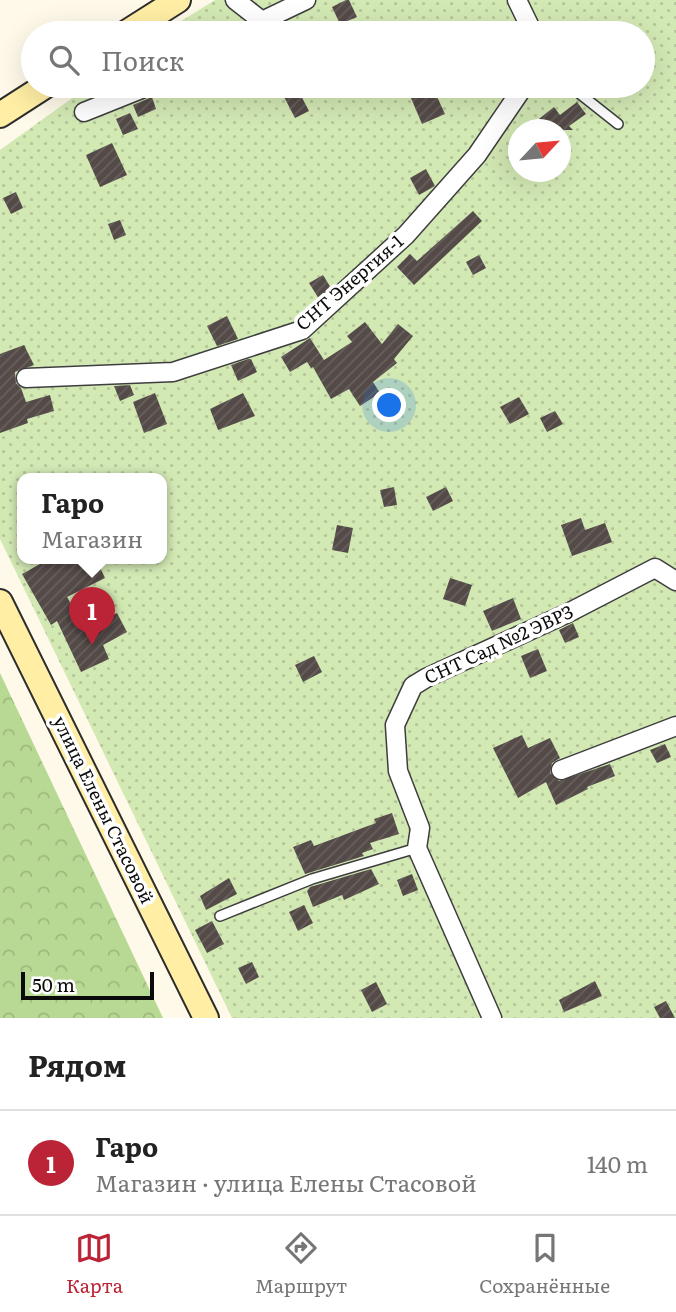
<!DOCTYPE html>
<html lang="ru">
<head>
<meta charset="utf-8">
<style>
  :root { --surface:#fff; --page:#f2f2f2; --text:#222; --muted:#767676; --line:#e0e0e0; --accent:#bb2336 }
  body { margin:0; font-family:Literata,serif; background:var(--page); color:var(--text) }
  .compass { position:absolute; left:508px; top:119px; width:63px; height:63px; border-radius:50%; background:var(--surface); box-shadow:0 7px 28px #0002; rotate:64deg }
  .scale { position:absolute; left:21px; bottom:18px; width:133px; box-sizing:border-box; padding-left:7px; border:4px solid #0b0b0b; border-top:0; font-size:19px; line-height:24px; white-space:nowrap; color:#0b0b0b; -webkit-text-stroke:5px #fff; paint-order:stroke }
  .you { position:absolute; left:390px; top:406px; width:24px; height:24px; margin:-18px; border:5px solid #fff; border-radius:50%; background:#1a73e8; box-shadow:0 0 0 10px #1a73e833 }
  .badge { display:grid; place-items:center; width:46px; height:46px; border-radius:50%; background:var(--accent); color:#fff; font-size:23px; font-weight:700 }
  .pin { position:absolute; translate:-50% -58px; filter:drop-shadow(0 2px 4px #0008) }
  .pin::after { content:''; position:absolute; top:37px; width:24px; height:21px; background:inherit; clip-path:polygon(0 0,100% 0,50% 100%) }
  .popup { position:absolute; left:17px; top:473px; width:150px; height:91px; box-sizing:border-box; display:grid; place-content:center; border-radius:14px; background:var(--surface); filter:drop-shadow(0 2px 5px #0005); font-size:23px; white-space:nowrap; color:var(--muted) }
  .popup b { font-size:26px; color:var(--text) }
  .popup::after { content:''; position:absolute; left:50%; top:100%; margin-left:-14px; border:14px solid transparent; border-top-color:var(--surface) }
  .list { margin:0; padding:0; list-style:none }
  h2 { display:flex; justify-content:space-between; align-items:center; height:91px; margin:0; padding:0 28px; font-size:30px }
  h2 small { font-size:23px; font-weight:400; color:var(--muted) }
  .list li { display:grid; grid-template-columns:46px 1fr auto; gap:21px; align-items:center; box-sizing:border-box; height:105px; padding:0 28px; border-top:2px solid var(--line) }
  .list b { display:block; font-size:26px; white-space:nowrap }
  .list p { margin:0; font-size:23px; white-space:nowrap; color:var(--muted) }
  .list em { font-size:23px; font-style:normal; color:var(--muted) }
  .icon { flex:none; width:38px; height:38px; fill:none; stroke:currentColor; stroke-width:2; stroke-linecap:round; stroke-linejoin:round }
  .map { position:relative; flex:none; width:676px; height:1018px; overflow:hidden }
  .search { position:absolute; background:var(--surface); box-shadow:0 7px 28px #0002; left:21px; right:21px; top:21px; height:77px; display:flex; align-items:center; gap:18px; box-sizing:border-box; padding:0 24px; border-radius:38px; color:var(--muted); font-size:26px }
  .sheet { height:196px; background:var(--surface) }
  nav { display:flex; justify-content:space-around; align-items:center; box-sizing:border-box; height:98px; border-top:2px solid var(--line); background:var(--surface); font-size:19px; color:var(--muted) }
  nav a { display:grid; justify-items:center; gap:4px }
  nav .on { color:var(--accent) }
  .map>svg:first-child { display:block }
  .grass { fill:url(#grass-dots); fill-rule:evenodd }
  .forest { fill:url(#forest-crowns) }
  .building { fill:url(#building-hatch) }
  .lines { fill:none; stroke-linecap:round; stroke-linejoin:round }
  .service-casing { stroke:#3e3e3e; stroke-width:12 }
  .minor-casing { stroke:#3e3e3e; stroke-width:21 }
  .secondary-casing { stroke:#2d2d2d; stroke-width:28 }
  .service { stroke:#fff; stroke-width:9 }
  .minor { stroke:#fff; stroke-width:18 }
  .secondary { stroke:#ffeea4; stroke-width:24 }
  .labels { text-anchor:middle; stroke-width:7; stroke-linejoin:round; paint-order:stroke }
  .street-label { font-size:18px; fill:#0b0b0b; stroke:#fff }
</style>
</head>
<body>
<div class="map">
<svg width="676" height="1018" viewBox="0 0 676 1018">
  <defs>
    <pattern id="grass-dots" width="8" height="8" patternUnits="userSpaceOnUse" patternTransform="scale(1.75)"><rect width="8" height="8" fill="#d3e9b4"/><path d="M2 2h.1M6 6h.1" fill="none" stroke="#b4c699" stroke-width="1.8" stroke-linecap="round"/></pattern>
    <pattern id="forest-crowns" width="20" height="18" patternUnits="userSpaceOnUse" patternTransform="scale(1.75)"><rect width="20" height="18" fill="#b8d993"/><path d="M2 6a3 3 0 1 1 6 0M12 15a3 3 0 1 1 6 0" fill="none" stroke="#9db97d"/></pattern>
    <pattern id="building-hatch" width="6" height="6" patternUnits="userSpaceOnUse" patternTransform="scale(1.75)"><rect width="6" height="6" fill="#544b48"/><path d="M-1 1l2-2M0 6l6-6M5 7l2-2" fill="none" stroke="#68605e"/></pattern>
  </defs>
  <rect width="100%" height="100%" fill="#fff9e9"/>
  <path class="grass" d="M215,0H676V1018H232L0,539V150L89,86H643V33H162ZM518,130H560V172H518ZM22,479H162V559H22Z"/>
  <path class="forest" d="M0,673L163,1018H0Z"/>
  <g class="building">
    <path d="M346,0H349L357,17L340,24L332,7Z"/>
    <path d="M296,86L309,111L295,118L282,93Z"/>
    <path d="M433,88L445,114L422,124L411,98Z"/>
    <path d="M152,97L156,109L138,117L133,105Z"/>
    <path d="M577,102L586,114L569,126L573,130H525L554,107L560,115Z"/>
    <path d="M130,113L138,129L123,135L116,119Z"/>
    <path d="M112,143L127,175L100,187L86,155Z"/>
    <path d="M426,169L435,186L419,195L410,178Z"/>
    <path d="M16,192L23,208L11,214L3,198Z"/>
    <path d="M473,211L482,221L414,285L397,267L410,254L417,261Z"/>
    <path d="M120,220L126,235L114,240L108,224Z"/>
    <path d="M479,255L486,268L473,275L466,262Z"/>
    <path d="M323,275L331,288L319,299L309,283Z"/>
    <path d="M227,316L238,339L217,346L207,326Z"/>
    <path d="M365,322L382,344L398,324L413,336L394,359L397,363L373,382L380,393L360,406L349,389L331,399L313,367L311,368L307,362L290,372L281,357L310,338L324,360L352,342L347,336Z"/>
    <path d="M24,345L34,365L15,372L16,383L21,388L26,402L50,395L54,411L27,419L28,423L0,433V354Z"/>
    <path d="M248,359H251L257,372L238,381L231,365Z"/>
    <path d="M130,385L134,395L120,401L114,386Z"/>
    <path d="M155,393L167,424L144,433L133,402Z"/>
    <path d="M243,393L255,416L218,430L210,409Z"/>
    <path d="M519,397L529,414L510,424L500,407Z"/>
    <path d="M555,411L563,424L547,432L540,418Z"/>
    <path d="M394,487L397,505L384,507L380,490Z"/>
    <path d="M446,487L453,501L433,511L426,497Z"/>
    <path d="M581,518L585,530L605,523L612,542L572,556L561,525Z"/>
    <path d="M337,525L353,528L348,553L332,550Z"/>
    <path d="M49,559H96L105,578L67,597L86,630L117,613L127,632L103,645L109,659L81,672L57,621L51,625L22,574Z"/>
    <path d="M450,578L472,585L465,606L443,599Z"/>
    <path d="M513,598L521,619L492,631L483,611Z"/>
    <path d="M573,623L579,637L565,643L559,630Z"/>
    <path d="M538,649L547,671L530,678L521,656Z"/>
    <path d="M314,656L322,672L303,682L295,665Z"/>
    <path d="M522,735L528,748L550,738L560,758L552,763L550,773L559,781L610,764L615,776L587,787L588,789L556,805L546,782L518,798L493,748Z"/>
    <path d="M665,744L671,757L657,763L650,750Z"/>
    <path d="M392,813L399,834L370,843L373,849L362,853L364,856L305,874L293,847L311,840L314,846L376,823L374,819Z"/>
    <path d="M371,869L379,884L344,900L342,895L313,907L307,891L310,887Z"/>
    <path d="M412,874L418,890L403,896L397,880Z"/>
    <path d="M229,878L237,894L206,910L200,896Z"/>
    <path d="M304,905L313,923L298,931L289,912Z"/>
    <path d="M212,921L224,944L207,953L195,930Z"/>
    <path d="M252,962L259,977L246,984L238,968Z"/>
    <path d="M595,981L602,996L564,1012L559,1000Z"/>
    <path d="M376,982L387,1004L372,1012L361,990Z"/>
    <path d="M666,1001L675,1018H660L654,1007Z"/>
  </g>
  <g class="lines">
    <defs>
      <g id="service">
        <path d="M570,86L618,124"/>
        <path d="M220,916L312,879L417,848"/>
      </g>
      <g id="minor">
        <path d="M235,0L262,21L306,0"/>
        <path d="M517,0L533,33"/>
        <path d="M84,112L149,86"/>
        <path d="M26,378L173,372L302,330L406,235L477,155L524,86"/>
        <path d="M561,770L676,726"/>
        <path d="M492,1018L417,848L420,828L398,771L395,725L413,686L426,678L568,613L655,568L676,581"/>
      </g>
      <g id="secondary">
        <path d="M126,33L178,0"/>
        <path d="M0,115L45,86"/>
        <path d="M0,602L206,1018"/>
      </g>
    </defs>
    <use href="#service" class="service-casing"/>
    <use href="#minor" class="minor-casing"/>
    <use href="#secondary" class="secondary-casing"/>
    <use href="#service" class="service"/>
    <use href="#minor" class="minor"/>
    <use href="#secondary" class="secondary"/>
  </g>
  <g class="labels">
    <g class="street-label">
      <text transform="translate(350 283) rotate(-41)" y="6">СНТ Энергия-1</text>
      <text transform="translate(499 645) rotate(-25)" y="6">СНТ Сад №2 ЭВРЗ</text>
      <text transform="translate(103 810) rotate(64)" y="6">улица Елены Стасовой</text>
    </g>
  </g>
</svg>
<svg class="compass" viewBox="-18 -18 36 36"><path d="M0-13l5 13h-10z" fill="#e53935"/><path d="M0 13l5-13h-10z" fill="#767676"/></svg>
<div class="scale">50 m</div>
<div class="you"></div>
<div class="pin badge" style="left:92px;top:645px">1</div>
<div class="popup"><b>Гаро</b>Магазин</div>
<div class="search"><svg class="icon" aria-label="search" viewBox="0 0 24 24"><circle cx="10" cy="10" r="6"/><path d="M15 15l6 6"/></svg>Поиск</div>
</div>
<section class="sheet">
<h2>Рядом<small></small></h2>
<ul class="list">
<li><span class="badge">1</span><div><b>Гаро</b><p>Магазин · улица Елены Стасовой</p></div><em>140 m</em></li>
</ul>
</section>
<nav>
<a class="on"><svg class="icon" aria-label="map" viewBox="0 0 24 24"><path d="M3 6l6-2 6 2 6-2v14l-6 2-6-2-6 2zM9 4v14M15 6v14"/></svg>Карта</a>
<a><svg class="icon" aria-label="directions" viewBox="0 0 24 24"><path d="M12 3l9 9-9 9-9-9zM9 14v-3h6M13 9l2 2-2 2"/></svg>Маршрут</a>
<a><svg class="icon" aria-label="saved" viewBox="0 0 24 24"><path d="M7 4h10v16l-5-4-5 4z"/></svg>Сохранённые</a>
</nav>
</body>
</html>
